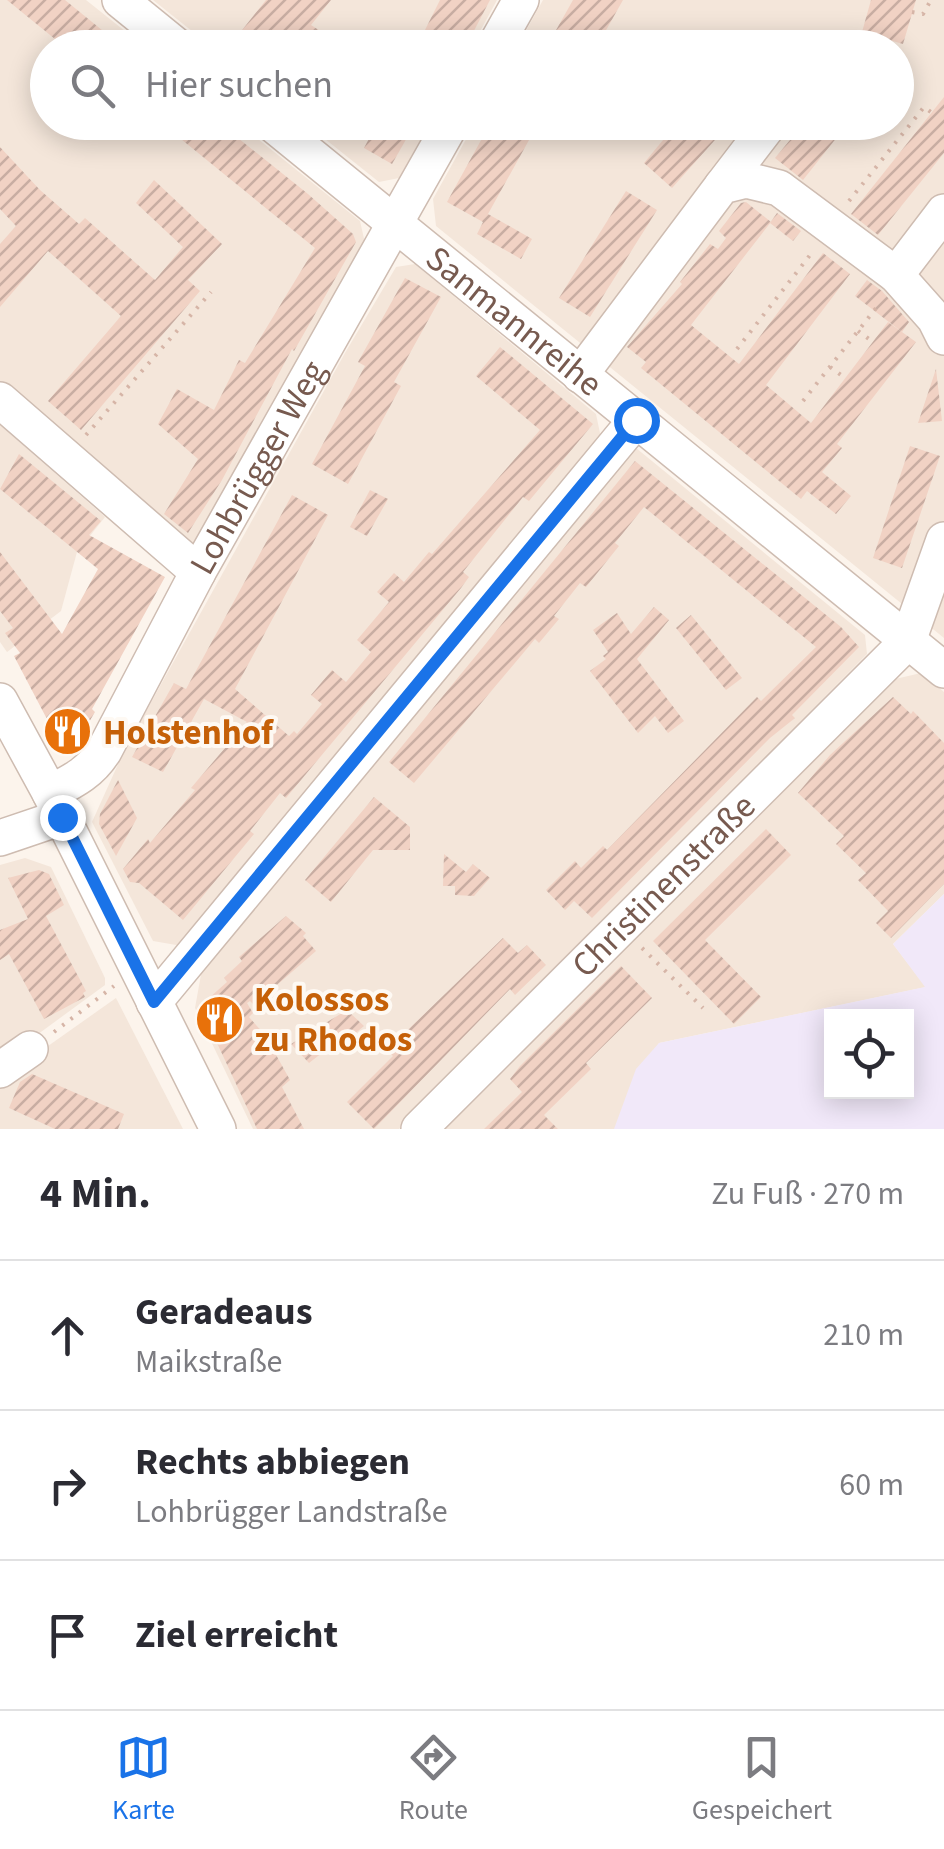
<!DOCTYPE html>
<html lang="de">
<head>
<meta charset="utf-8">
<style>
  :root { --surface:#fff; --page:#f7f7f7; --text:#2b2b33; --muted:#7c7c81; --line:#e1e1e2; --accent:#1a73e8 }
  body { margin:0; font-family:"Source Sans 3",sans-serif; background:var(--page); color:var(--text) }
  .controls { position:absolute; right:30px; bottom:30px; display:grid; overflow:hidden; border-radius:0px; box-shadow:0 5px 25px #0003 }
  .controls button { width:90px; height:90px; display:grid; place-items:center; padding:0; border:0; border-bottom:2px solid var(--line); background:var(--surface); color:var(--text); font:50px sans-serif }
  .stop { position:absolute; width:30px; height:30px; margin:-22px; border:8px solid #1a73e8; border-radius:50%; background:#fff }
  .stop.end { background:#1a73e8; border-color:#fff; box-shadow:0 2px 10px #0008 }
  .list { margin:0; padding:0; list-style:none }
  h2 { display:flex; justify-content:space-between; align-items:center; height:130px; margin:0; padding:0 40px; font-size:42px }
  h2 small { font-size:32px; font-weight:400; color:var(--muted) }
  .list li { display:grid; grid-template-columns:65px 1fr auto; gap:30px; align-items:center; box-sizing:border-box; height:150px; padding:0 40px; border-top:2px solid var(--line) }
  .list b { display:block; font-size:38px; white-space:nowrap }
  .list p { margin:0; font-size:32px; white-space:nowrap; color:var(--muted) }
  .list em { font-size:32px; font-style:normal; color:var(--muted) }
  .icon { flex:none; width:55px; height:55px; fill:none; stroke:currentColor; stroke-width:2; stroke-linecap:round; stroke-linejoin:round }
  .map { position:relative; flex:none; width:944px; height:1129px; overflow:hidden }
  .search { position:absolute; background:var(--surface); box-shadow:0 5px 25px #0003; left:30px; right:30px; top:30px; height:110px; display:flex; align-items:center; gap:25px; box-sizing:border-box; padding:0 35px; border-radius:55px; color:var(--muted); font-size:38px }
  .sheet { height:580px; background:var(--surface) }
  nav { display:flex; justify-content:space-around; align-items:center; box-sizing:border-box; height:140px; border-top:2px solid var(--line); background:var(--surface); font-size:28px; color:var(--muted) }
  nav a { display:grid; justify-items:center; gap:5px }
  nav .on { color:var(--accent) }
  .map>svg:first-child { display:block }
  .residential { fill:#f4e6da }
  .education { fill:#f1e8f9; fill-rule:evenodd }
  .building { fill:url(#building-hatch) }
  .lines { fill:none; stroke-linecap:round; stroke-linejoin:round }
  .minor-casing { stroke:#cebcb1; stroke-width:38 }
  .path { stroke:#d6b5a7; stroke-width:4; stroke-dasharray:2.5 8; stroke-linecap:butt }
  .minor { stroke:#fff; stroke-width:35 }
  .route { stroke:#1a73e8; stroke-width:12 }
  .labels { text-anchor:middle; stroke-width:8; stroke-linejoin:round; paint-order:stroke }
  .street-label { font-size:35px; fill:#775a4f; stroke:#fef9f3 }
  .food-label { font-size:35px; font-weight:bold; fill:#c56008; stroke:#fef9f3; text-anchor:start }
</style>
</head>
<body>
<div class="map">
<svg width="944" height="1129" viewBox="0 0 944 1129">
  <defs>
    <pattern id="building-hatch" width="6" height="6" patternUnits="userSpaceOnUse" patternTransform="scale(2.5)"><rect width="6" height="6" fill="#f1d2c4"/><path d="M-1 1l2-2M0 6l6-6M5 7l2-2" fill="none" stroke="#c8ada2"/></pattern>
  </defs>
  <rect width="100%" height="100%" fill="#fcf4ec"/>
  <g class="residential">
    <path d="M0,0H86L145,47L48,48V122L238,123L360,221L365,243L196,546L155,520L0,383Z"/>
    <path d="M153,0H497L471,48L212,47Z"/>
    <path d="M543,0H944V638L436,226L433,199L475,123L896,122V48L517,47Z"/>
    <path d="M305,123H430L399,178L379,182Z"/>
    <path d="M415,264L596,414L601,438L182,946L153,941L92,822L124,751L345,353L396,267Z"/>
    <path d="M0,425L105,517L77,552L61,611L7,652L0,642Z"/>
    <path d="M636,448L865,635L867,654L399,1129H253L195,1008L202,969Z"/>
    <path d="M921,673L944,692V894L893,944L926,987L659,1043L615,1129H438L891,680Z"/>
    <path d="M25,858L51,867L105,978V985L0,1062V865Z"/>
    <path d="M116,998L183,1129H0V1080Z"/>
  </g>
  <path class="education" d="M944,894V1129H614L636,1069L659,1043L925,987L893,944ZM832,1016H906V1092H832Z"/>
  <g class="building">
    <path d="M7,0H65L124,48H66Z"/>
    <path d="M266,0H331L311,25L346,48H256L239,34Z"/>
    <path d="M440,0H490L465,48H416Z"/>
    <path d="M573,0H623L596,48H546Z"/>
    <path d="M871,0H916L903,44L862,32Z"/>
    <path d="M944,97V153L878,235L851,214Z"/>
    <path d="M160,122H218L308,194L353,234L356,242L294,351L292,349L222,480L188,533L164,514L198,459L158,424L177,389L214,410L239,360L245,363L315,248Z"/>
    <path d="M378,122H416L392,164L364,148Z"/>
    <path d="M491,122H539L488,214L532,239L521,259L477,234L483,222L447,202Z"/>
    <path d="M678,122H731L672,188L644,163Z"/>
    <path d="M805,122H849L803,180L775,158Z"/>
    <path d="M0,147L40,190L79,224L85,218L155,280L183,247L136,203L154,180L222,244L188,280L200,291L81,430L48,401L121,316L48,251L0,307V244L16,226L0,209Z"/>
    <path d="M626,191L657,210L590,317L559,298Z"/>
    <path d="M746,202L771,222L691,325L739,364L823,253L850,274L766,385L811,423L888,322L916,342L837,444L842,448L822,472L851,496L836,514L807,491L801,499L641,368L646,362L627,347L682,284L680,282L710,244L718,249L726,238L719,231L741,203Z"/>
    <path d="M777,213L801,231L793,241L770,223Z"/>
    <path d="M405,278L441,297L394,382L401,386L348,484L312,464L365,366L358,362Z"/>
    <path d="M867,280L882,291L909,322L902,332L855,296Z"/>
    <path d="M500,347L593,424L529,501L523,497L463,572L469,577L461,588L286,798L280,793L250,831L254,834L183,920L139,883L130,882L123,869L148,839L150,843L195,790L191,788L247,722L204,699L163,772L132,757L174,683L186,689L292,495L328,515L235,689L289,736L294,731L297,734L322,704L311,695L332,670L346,682L371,652L357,640L389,602L377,592L394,573L404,582L429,552L432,554L540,430L476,376Z"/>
    <path d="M936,369L942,421L918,423Z"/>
    <path d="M910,446L940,456L902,568L873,558Z"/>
    <path d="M19,454L101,521L89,535L165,577L92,709L95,712L80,737L71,742L60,744L14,656L20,653L5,633L13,628L0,611V552L62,634L98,569L0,489Z"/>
    <path d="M635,461L841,627L859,647L792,715L795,718L770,738L592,918L574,901L565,910L546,890L575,861L581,868L603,846L607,850L757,697L761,701L816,647L644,507L615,543L619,546L586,587L580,583L554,616L559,619L539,643L535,639L414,783L389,762Z"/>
    <path d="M370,490L388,499L367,536L350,527Z"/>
    <path d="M654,607L669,620L637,659L684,721L668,733L655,716L638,733L590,671L606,659L603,656L608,652L593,630L617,613L631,634Z"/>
    <path d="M691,615L742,678L726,690L676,628Z"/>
    <path d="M893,697L911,714L913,711L944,743V884L891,938L876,923L888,911L858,880L866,873L836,844L844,836L798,793L830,755Z"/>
    <path d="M118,780L137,818L116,856L99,824L100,814Z"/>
    <path d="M374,797L410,827V850H373L331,902L305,880Z"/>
    <path d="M766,829L791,855L705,940L761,997L734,1024L653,941Z"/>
    <path d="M444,854L466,872L473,864L490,878L474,896L455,895V886H443Z"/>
    <path d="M39,870L49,874L64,905L46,916L86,991L83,993L85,997L44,1019L9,954L0,960V930L28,919L8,878Z"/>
    <path d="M286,916L306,933L303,936L316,951L254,1005L250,1001L247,1003L253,1013L249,1017L265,1035L290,1080L282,1087L304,1129H257L217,1043L224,1038L199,1007L227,982L224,978L242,961L239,957Z"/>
    <path d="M503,938L518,953L527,945L546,965L515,995L510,989L374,1129L347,1102L393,1056L387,1050Z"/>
    <path d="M621,966L652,998L586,1063L591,1069L544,1115L558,1129H484L522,1092L510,1079L520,1066Z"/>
    <path d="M347,1010L364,1026L339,1047L337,1044L329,1051L327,1049L309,1063L291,1044Z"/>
    <path d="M32,1074L124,1114L118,1129H55L9,1108L20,1082Z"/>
  </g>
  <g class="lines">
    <defs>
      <g id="minor">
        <path d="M120,0L179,48"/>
        <path d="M494,48L521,0"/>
        <path id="s1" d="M270,122L944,670"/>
        <path d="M722,186L771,122"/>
        <path d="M896,275L944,212"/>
        <path d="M580,375L722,186L746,180L779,188L896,275L935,319L944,337"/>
        <path d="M0,400L198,572"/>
        <path d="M0,701L50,793L218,1129"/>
        <path id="s2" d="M50,793C73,781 90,773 104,751L198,572L452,122"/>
        <path d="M0,838L62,817"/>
        <path d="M154,1002L636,420"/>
        <path d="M0,1070L30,1049"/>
        <path id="s3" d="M419,1129L908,641L944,540"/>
      </g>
    </defs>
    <use href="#minor" class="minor-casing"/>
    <g class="path">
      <path d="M912,12L923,14L931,0"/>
      <path d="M849,201L924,107L932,113"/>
      <path d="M858,331L873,342"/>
      <path d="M737,349L814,250"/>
      <path d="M830,367L845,378"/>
      <path d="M803,401L880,303"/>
      <path d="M86,435L211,292"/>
      <path d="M642,948L703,1008"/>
      <path d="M54,1032L114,986"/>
    </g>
    <use href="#minor" class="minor"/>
  </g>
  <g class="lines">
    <path class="route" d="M62,817L154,1002L636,420"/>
  </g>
  <defs>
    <symbol id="restaurant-disc" viewBox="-11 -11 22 22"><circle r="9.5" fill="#e8710a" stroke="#fef9f3"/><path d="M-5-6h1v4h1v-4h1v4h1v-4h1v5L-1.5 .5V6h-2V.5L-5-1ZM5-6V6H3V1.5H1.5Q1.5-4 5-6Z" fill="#fff"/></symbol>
  </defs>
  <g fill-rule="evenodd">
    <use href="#restaurant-disc" x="40" y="704" width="55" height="55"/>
    <use href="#restaurant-disc" x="192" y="992" width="55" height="55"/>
  </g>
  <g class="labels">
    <g class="street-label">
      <text dy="12" stroke="none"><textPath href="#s1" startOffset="315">Sanmannreihe</textPath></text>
      <text dy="12" stroke="none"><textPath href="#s2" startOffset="392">Lohbrügger Weg</textPath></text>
      <text dy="12" stroke="none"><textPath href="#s3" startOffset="345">Christinenstraße</textPath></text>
    </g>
    <g class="food-label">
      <text x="103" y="744">Holstenhof</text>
      <text x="254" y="1011">Kolossos<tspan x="254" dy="40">zu Rhodos</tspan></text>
    </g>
  </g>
</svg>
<div class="controls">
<button><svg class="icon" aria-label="locate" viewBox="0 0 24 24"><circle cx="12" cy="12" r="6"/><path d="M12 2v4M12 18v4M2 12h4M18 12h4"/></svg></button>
</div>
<div class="stop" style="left:636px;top:420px"></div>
<div class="stop end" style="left:62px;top:817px"></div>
<div class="search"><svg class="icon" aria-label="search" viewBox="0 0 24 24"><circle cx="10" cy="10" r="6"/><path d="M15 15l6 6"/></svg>Hier suchen</div>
</div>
<section class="sheet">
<h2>4 Min.<small>Zu Fuß · 270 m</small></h2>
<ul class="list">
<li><svg class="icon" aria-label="ahead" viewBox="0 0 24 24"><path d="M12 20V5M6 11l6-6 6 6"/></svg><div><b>Geradeaus</b><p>Maikstraße</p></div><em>210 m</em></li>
<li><svg class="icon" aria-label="right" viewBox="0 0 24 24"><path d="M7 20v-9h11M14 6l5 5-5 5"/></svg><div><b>Rechts abbiegen</b><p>Lohbrügger Landstraße</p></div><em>60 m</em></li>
<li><svg class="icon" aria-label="arrive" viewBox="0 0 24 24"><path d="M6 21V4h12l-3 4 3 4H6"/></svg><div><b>Ziel erreicht</b></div></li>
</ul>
</section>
<nav>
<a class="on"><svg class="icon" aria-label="map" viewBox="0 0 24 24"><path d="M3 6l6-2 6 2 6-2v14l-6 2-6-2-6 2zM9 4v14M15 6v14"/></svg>Karte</a>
<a><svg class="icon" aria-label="directions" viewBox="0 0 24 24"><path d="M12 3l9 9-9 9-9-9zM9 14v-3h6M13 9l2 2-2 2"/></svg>Route</a>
<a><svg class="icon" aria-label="saved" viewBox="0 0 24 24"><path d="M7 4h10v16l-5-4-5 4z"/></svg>Gespeichert</a>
</nav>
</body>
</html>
